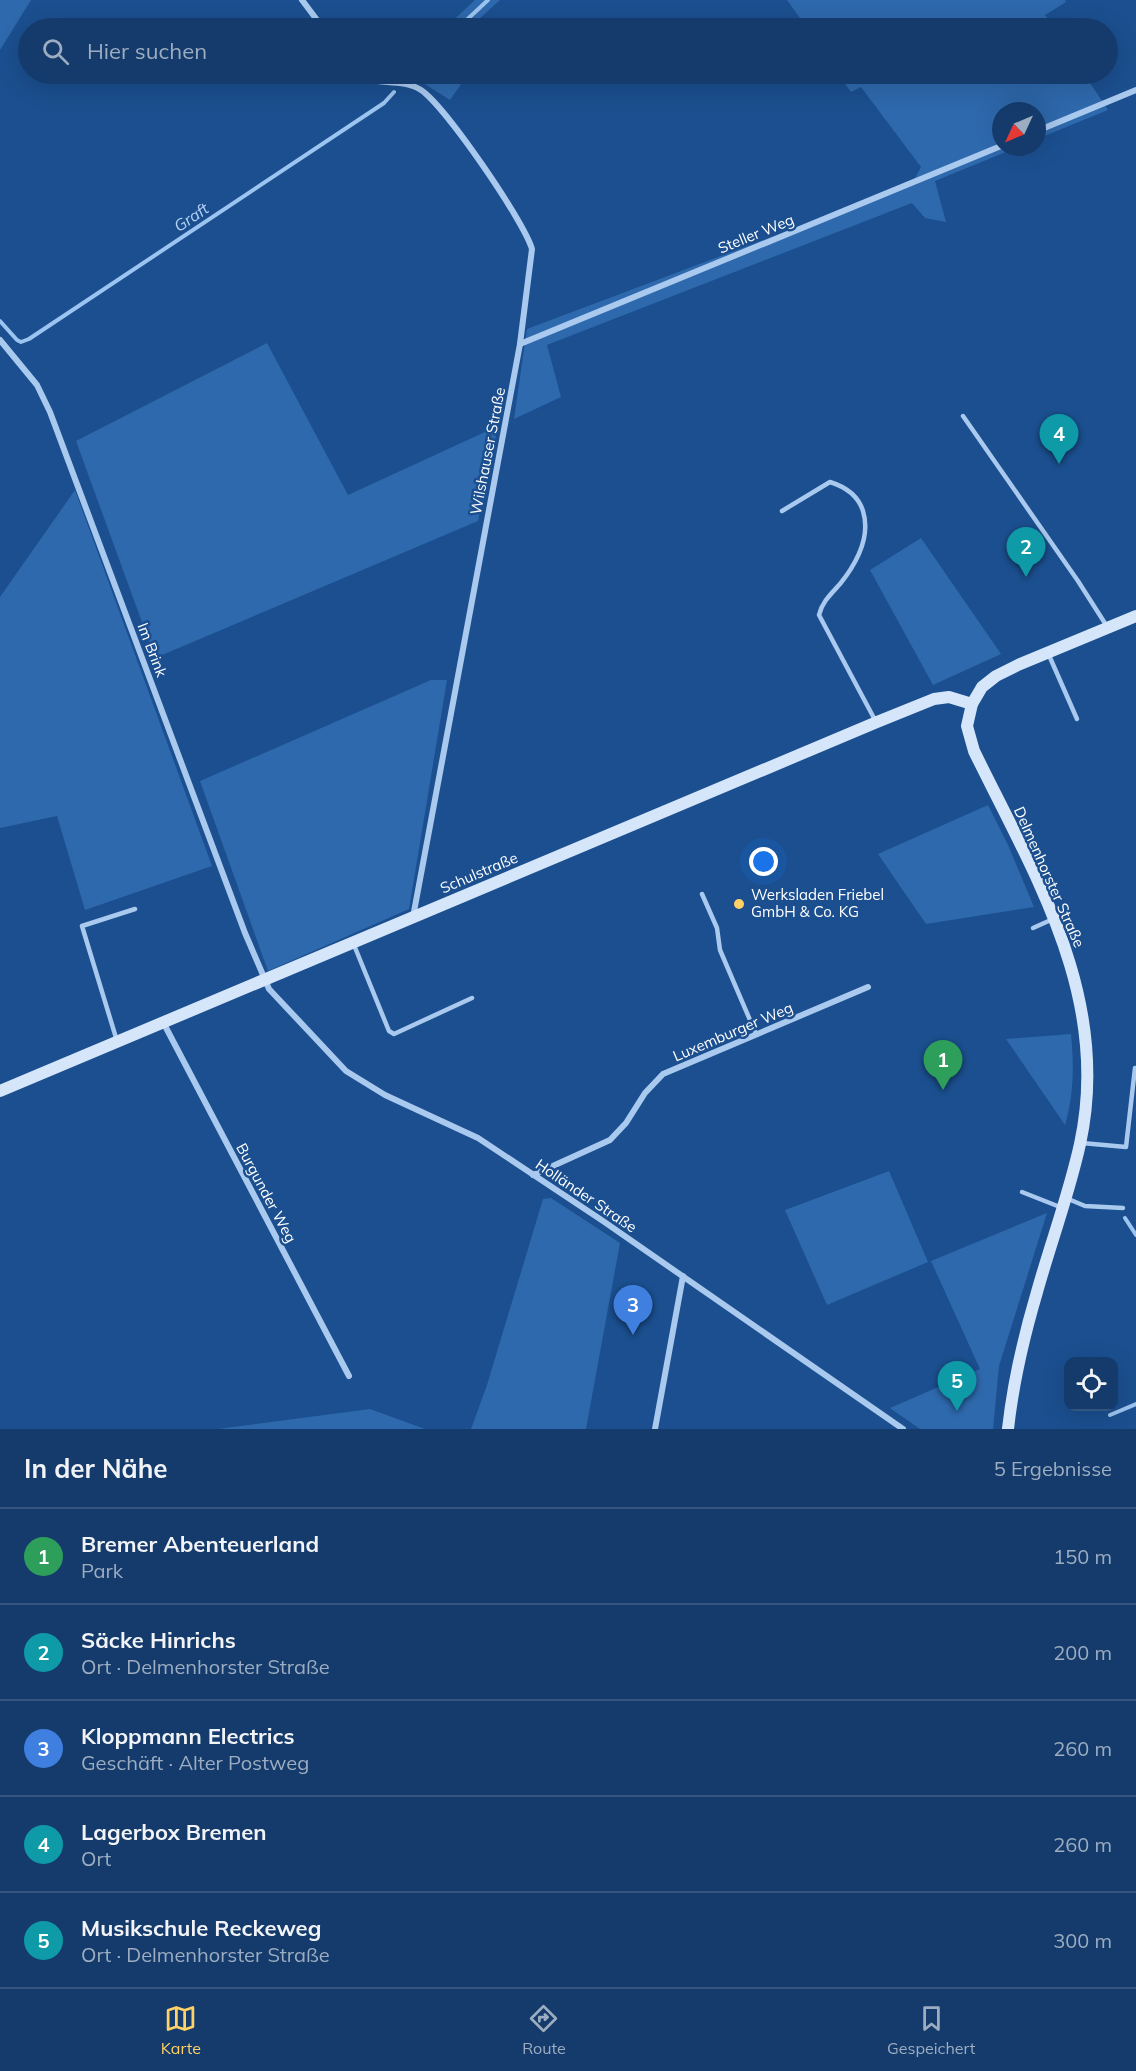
<!DOCTYPE html>
<html lang="de">
<head>
<meta charset="utf-8">
<style>
  :root { --surface:#143b6b; --page:#1d4271; --text:#f1f3f6; --muted:#9dadc1; --line:#33557e; --accent:#ffd166 }
  body { margin:0; font-family:Mulish,sans-serif; background:var(--page); color:var(--text) }
  .controls { position:absolute; right:18px; bottom:18px; display:grid; overflow:hidden; border-radius:12px; box-shadow:0 6px 24px #0002 }
  .controls button { width:54px; height:54px; display:grid; place-items:center; padding:0; border:0; border-bottom:2px solid var(--line); background:var(--surface); color:var(--text); font:30px sans-serif }
  .compass { position:absolute; left:992px; top:102px; width:54px; height:54px; border-radius:50%; background:var(--surface); box-shadow:0 6px 24px #0002; rotate:226deg }
  .you { position:absolute; left:764px; top:862px; width:21px; height:21px; margin:-15px; border:4px solid #fff; border-radius:50%; background:#1a73e8; box-shadow:0 0 0 9px #1a73e833 }
  .badge { display:grid; place-items:center; width:39px; height:39px; border-radius:50%; background:var(--accent); color:#fff; font-size:20px; font-weight:700 }
  .pin { position:absolute; translate:-50% -50px; filter:drop-shadow(0 2px 3px #0008) }
  .pin::after { content:''; position:absolute; top:32px; width:21px; height:18px; background:inherit; clip-path:polygon(0 0,100% 0,50% 100%) }
  .list { margin:0; padding:0; list-style:none }
  h2 { display:flex; justify-content:space-between; align-items:center; height:78px; margin:0; padding:0 24px; font-size:26px }
  h2 small { font-size:20px; font-weight:400; color:var(--muted) }
  .list li { display:grid; grid-template-columns:39px 1fr auto; gap:18px; align-items:center; box-sizing:border-box; height:96px; padding:0 24px; border-top:2px solid var(--line) }
  .list b { display:block; font-size:22px; white-space:nowrap }
  .list p { margin:0; font-size:20px; white-space:nowrap; color:var(--muted) }
  .list em { font-size:20px; font-style:normal; color:var(--muted) }
  .icon { flex:none; width:33px; height:33px; fill:none; stroke:currentColor; stroke-width:2; stroke-linecap:round; stroke-linejoin:round }
  .map { position:relative; flex:none; width:1136px; height:1429px; overflow:hidden }
  .search { position:absolute; background:var(--surface); box-shadow:0 6px 24px #0002; left:18px; right:18px; top:18px; height:66px; display:flex; align-items:center; gap:15px; box-sizing:border-box; padding:0 21px; border-radius:33px; color:var(--muted); font-size:22px }
  .sheet { height:558px; background:var(--surface) }
  nav { display:flex; justify-content:space-around; align-items:center; box-sizing:border-box; height:84px; border-top:2px solid var(--line); background:var(--surface); font-size:16px; color:var(--muted) }
  nav a { display:grid; justify-items:center; gap:3px }
  nav .on { color:var(--accent) }
  .map>svg:first-child { display:block }
  .green { fill:#2e69ad }
  .lines { fill:none; stroke-linecap:round; stroke-linejoin:round }
  .stream { stroke:#9cc4f0; stroke-width:4 }
  .lane { stroke:#a9c9ee; stroke-width:4.5 }
  .street { stroke:#a9c9ee; stroke-width:6 }
  .secondary { stroke:#d6e6fa; stroke-width:12 }
  .poi-dot { fill:#ffd166; stroke:#1b4f8f; stroke-width:2 }
  .labels { text-anchor:middle; stroke-width:5; stroke-linejoin:round; paint-order:stroke }
  .street-label { font-size:15px; fill:#fff; stroke:#1b4f8f }
  .poi-label { font-size:15px; fill:#fff; stroke:#1b4f8f; text-anchor:start }
  .water-label { font-size:16px; font-style:italic; fill:#b5d3f5; stroke:#1b4f8f }
</style>
</head>
<body>
<div class="map">
<svg width="1136" height="1429" viewBox="0 0 1136 1429">
  <rect width="100%" height="100%" fill="#1b4f8f"/>
  <g class="green">
    <path d="M0,0H31L0,50Z"/>
    <path d="M475,0H500L469,28H445Z"/>
    <path d="M787,0H1065L1066,2L1045,15L1054,28H807Z"/>
    <path d="M409,74H468L450,100Z"/>
    <path d="M838,74H1084L1108,110L1037,139V111H1001V147H1018L935,181L946,222L925,218L912,203L547,345L561,397L514,419L527,329L912,184L921,167L861,87L851,92Z"/>
    <path d="M267,343L348,495L498,426L478,521L155,658L76,441Z"/>
    <path d="M75,490L212,866L85,910L57,816L0,828V597Z"/>
    <path d="M921,538L1001,654L933,685L870,570Z"/>
    <path d="M431,680H447L409,909L268,971L200,781Z"/>
    <path d="M988,805L1008,845L1034,907L926,924L878,854Z"/>
    <path d="M1071,1034C1074,1065 1074,1094 1065,1125L1006,1039Z"/>
    <path d="M889,1171L928,1262L827,1305L785,1210Z"/>
    <path d="M551,1198L620,1243L586,1429H471L487,1385L543,1199Z"/>
    <path d="M1047,1213L999,1366L993,1429H920L890,1408L980,1369L931,1261Z"/>
    <path d="M370,1409L425,1429H218Z"/>
  </g>
  <g class="lines">
    <g class="stream">
      <path d="M458,28L488,0"/>
      <path d="M0,321L17,340L21,342L29,339L384,103L394,92"/>
      <path d="M1125,1218L1136,1235"/>
      <path d="M1110,1415L1136,1404"/>
    </g>
    <g class="lane">
      <path d="M963,416L1078,581L1108,628"/>
      <path d="M782,511L830,482C846,487 858,495 863,511C871,537 856,564 840,584C831,594 822,602 819,615L875,720"/>
      <path d="M1048,653L1077,719"/>
      <path d="M702,894L717,928L720,950L756,1034"/>
      <path d="M1033,928L1053,919"/>
      <path d="M354,945L389,1031L394,1034L472,998"/>
      <path d="M117,1041L82,926L135,909"/>
      <path d="M1082,1143L1126,1147L1135,1068"/>
      <path d="M1022,1192L1060,1207"/>
      <path d="M1066,1198L1085,1206L1123,1208"/>
    </g>
    <g class="street">
      <path d="M302,0L323,28"/>
      <path d="M355,74C373,87 401,77 421,90C445,106 524,221 532,249L520,344L413,917"/>
      <path d="M1037,131L1136,90"/>
      <path d="M0,340L37,385L50,412L245,933L269,989L346,1071L385,1095L478,1138L603,1221L903,1429"/>
      <path d="M520,344L1001,146"/>
      <path d="M163,1022L349,1376"/>
      <path d="M533,1175L610,1140L626,1123L645,1093L663,1074L868,987"/>
      <path d="M655,1429L683,1276"/>
    </g>
    <g class="secondary">
      <path d="M0,1091L877,722L934,699L949,697L972,704"/>
      <path d="M1008,1429C1013,1383 1024,1336 1037,1292C1051,1242 1069,1194 1080,1144C1112,998 1035,876 974,751L967,726L972,704L982,687L996,676L1018,665L1136,616"/>
    </g>
  </g>
  <circle class="poi-dot" cx="739" cy="904" r="6"/>
  <g class="labels">
    <g class="street-label">
      <text transform="translate(756 234) rotate(-22)" y="5">Steller Weg</text>
      <text transform="translate(488 451) rotate(-79)" y="5">Wilshauser Straße</text>
      <text transform="translate(152 650) rotate(69)" y="5">Im Brink</text>
      <text transform="translate(479 873) rotate(-23)" y="5">Schulstraße</text>
      <text transform="translate(1049 877) rotate(66)" y="5">Delmenhorster Straße</text>
      <text transform="translate(733 1032) rotate(-23)" y="5">Luxemburger Weg</text>
      <text transform="translate(266 1193) rotate(62)" y="5">Burgunder Weg</text>
      <text transform="translate(586 1196) rotate(34)" y="5">Holländer Straße</text>
    </g>
    <g class="poi-label">
      <text x="751" y="900">Werksladen Friebel<tspan x="751" dy="17">GmbH &amp; Co. KG</tspan></text>
    </g>
    <g class="water-label">
      <text transform="translate(191 217) rotate(-34)" y="6">Graft</text>
    </g>
  </g>
</svg>
<div class="controls">
<button><svg class="icon" aria-label="locate" viewBox="0 0 24 24"><circle cx="12" cy="12" r="6"/><path d="M12 2v4M12 18v4M2 12h4M18 12h4"/></svg></button>
</div>
<svg class="compass" viewBox="-18 -18 36 36"><path d="M0-13l5 13h-10z" fill="#e53935"/><path d="M0 13l5-13h-10z" fill="#9dadc1"/></svg>
<div class="you"></div>
<div class="pin badge" style="left:943px;top:1090px;background:#2e9e5b">1</div>
<div class="pin badge" style="left:1026px;top:577px;background:#0f9aa8">2</div>
<div class="pin badge" style="left:633px;top:1335px;background:#3f7fe0">3</div>
<div class="pin badge" style="left:1059px;top:464px;background:#0f9aa8">4</div>
<div class="pin badge" style="left:957px;top:1411px;background:#0f9aa8">5</div>
<div class="search"><svg class="icon" aria-label="search" viewBox="0 0 24 24"><circle cx="10" cy="10" r="6"/><path d="M15 15l6 6"/></svg>Hier suchen</div>
</div>
<section class="sheet">
<h2>In der Nähe<small>5 Ergebnisse</small></h2>
<ul class="list">
<li><span class="badge" style="background:#2e9e5b">1</span><div><b>Bremer Abenteuerland</b><p>Park</p></div><em>150 m</em></li>
<li><span class="badge" style="background:#0f9aa8">2</span><div><b>Säcke Hinrichs</b><p>Ort · Delmenhorster Straße</p></div><em>200 m</em></li>
<li><span class="badge" style="background:#3f7fe0">3</span><div><b>Kloppmann Electrics</b><p>Geschäft · Alter Postweg</p></div><em>260 m</em></li>
<li><span class="badge" style="background:#0f9aa8">4</span><div><b>Lagerbox Bremen</b><p>Ort</p></div><em>260 m</em></li>
<li><span class="badge" style="background:#0f9aa8">5</span><div><b>Musikschule Reckeweg</b><p>Ort · Delmenhorster Straße</p></div><em>300 m</em></li>
</ul>
</section>
<nav>
<a class="on"><svg class="icon" aria-label="map" viewBox="0 0 24 24"><path d="M3 6l6-2 6 2 6-2v14l-6 2-6-2-6 2zM9 4v14M15 6v14"/></svg>Karte</a>
<a><svg class="icon" aria-label="directions" viewBox="0 0 24 24"><path d="M12 3l9 9-9 9-9-9zM9 14v-3h6M13 9l2 2-2 2"/></svg>Route</a>
<a><svg class="icon" aria-label="saved" viewBox="0 0 24 24"><path d="M7 4h10v16l-5-4-5 4z"/></svg>Gespeichert</a>
</nav>
</body>
</html>
